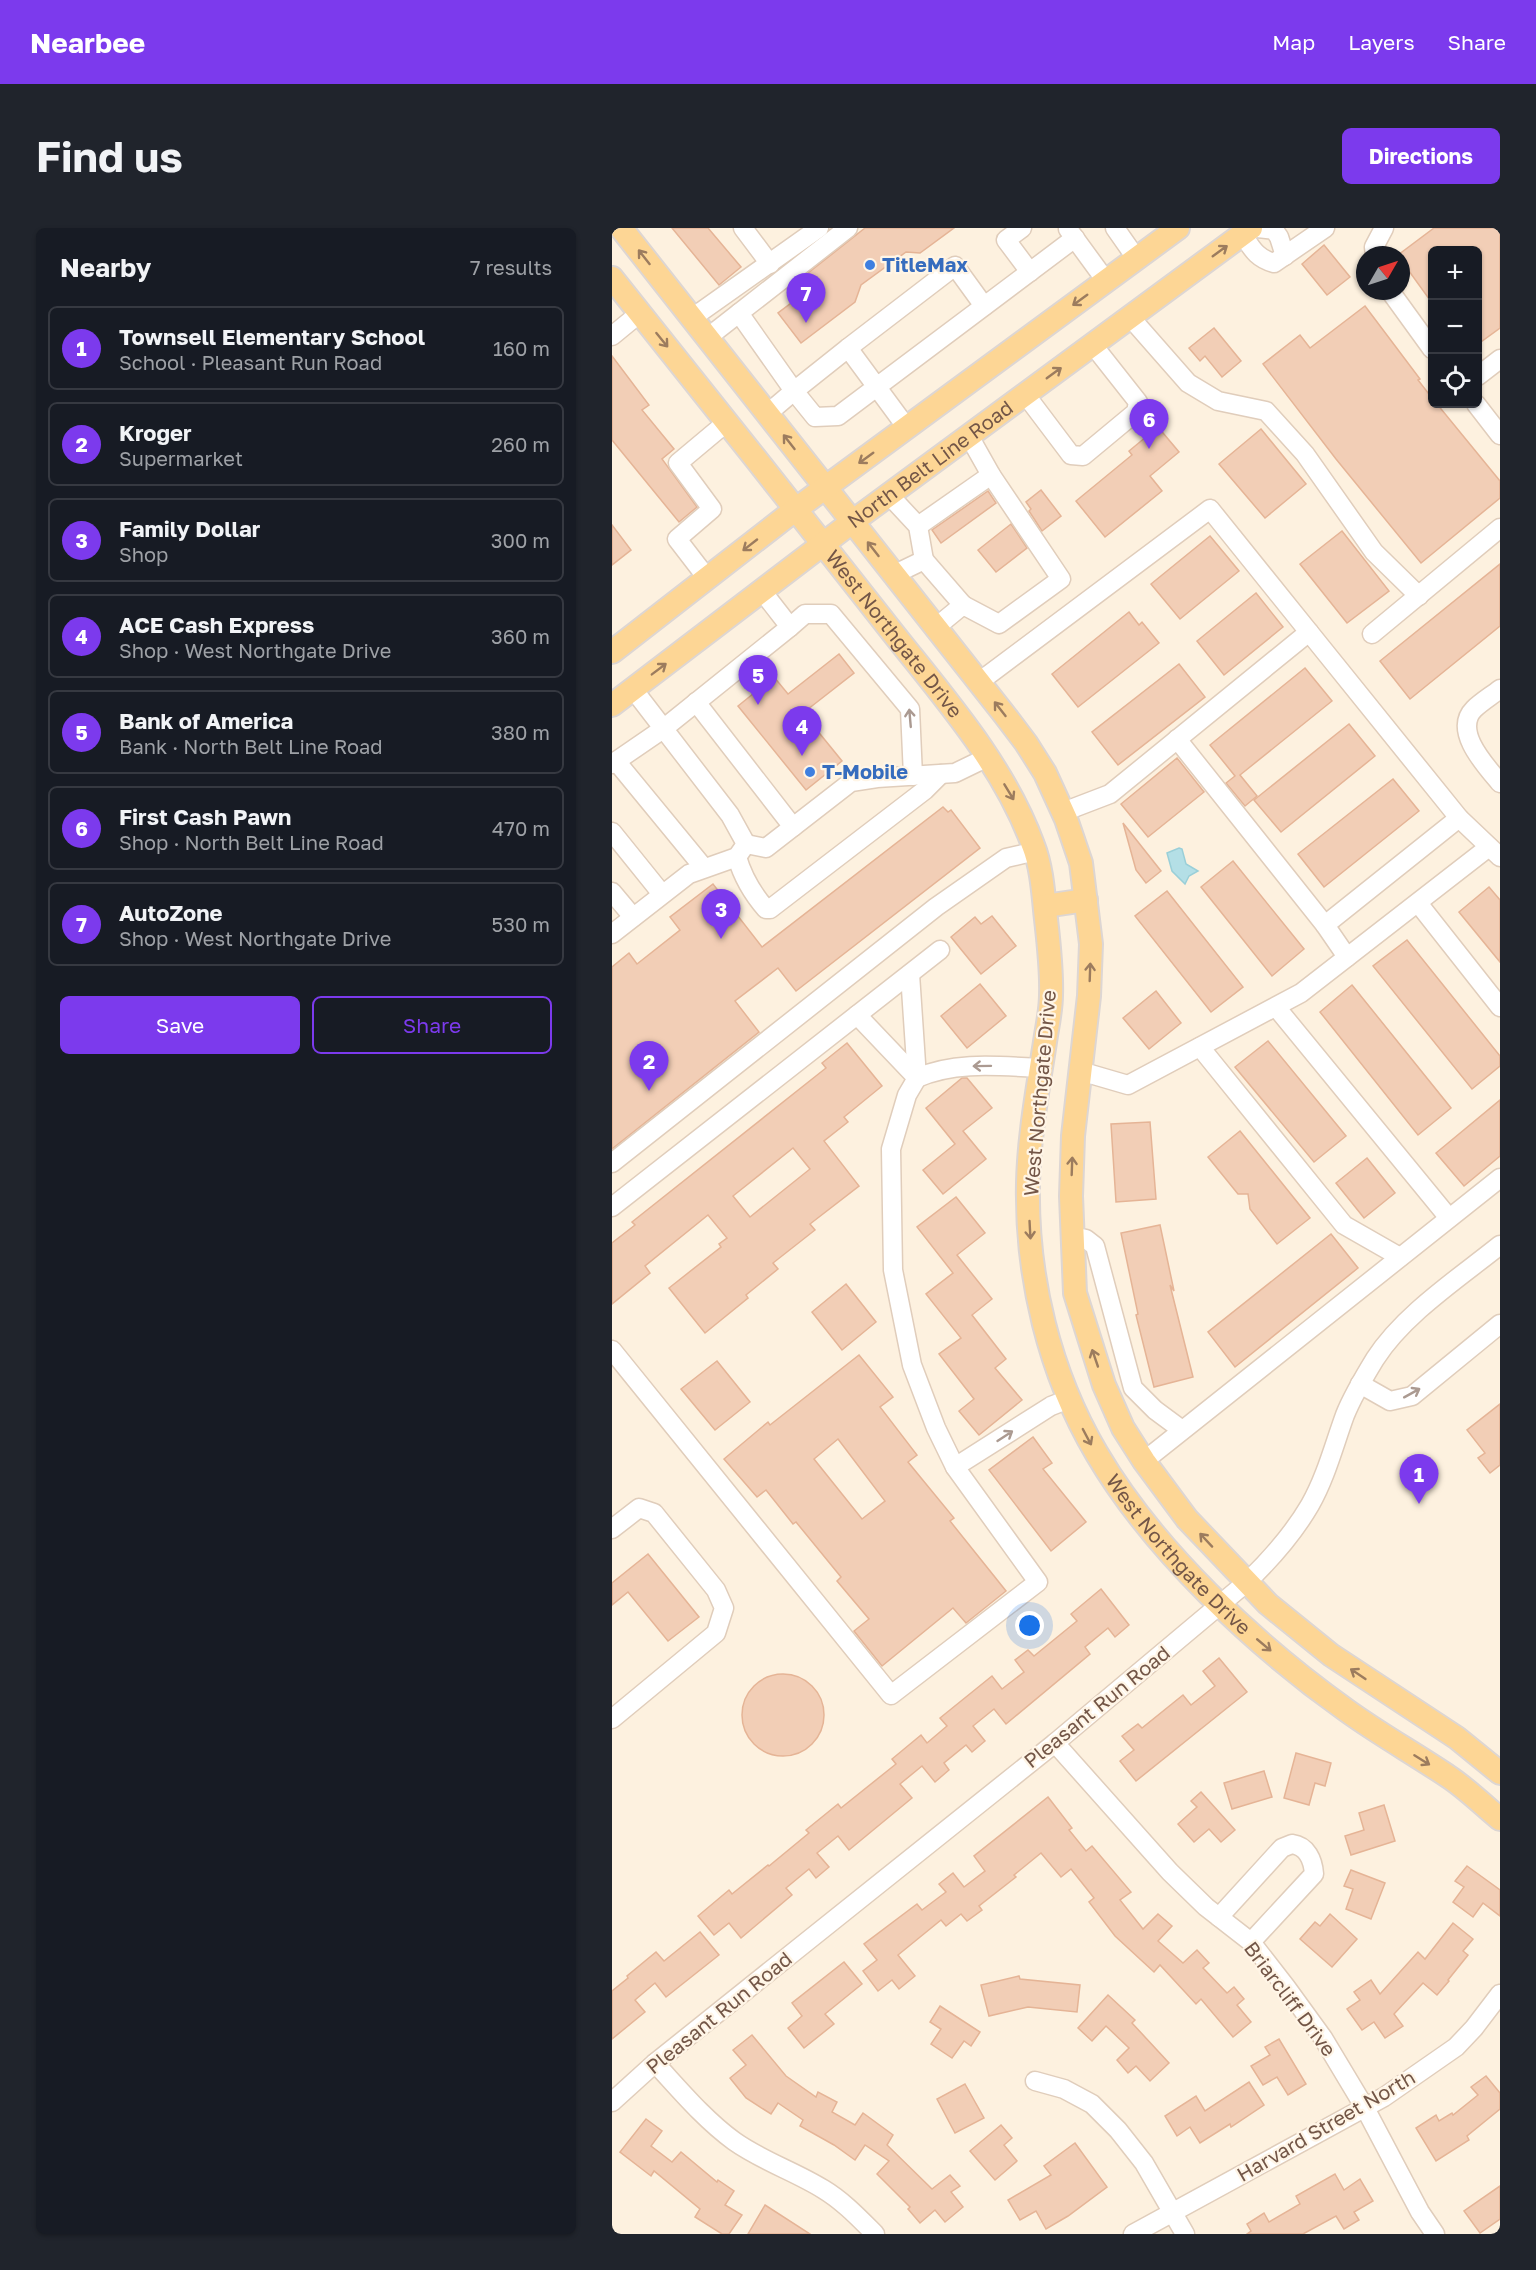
<!DOCTYPE html>
<html lang="en">
<head>
<meta charset="utf-8">
<style>
  :root { --surface:#171b24; --page:#20242c; --text:#f1f3f6; --muted:#9ea1a6; --line:#363941; --accent:#7c3aed }
  body { margin:0; font-family:"Golos Text",sans-serif; background:var(--page); color:var(--text) }
  .controls { position:absolute; right:18px; top:18px; display:grid; overflow:hidden; border-radius:9px; box-shadow:0 2px 4px #0004 }
  .controls button { width:54px; height:54px; display:grid; place-items:center; padding:0; border:0; border-bottom:2px solid var(--line); background:var(--surface); color:var(--text); font:30px sans-serif }
  .compass { position:absolute; left:744px; top:18px; width:54px; height:54px; border-radius:50%; background:var(--surface); box-shadow:0 2px 4px #0004; rotate:51deg }
  .you { position:absolute; left:418px; top:1398px; width:21px; height:21px; margin:-15px; border:4px solid #fff; border-radius:50%; background:#1a73e8; box-shadow:0 0 0 9px #1a73e833 }
  .badge { display:grid; place-items:center; width:39px; height:39px; border-radius:50%; background:var(--accent); color:#fff; font-size:20px; font-weight:700 }
  .pin { position:absolute; translate:-50% -50px; filter:drop-shadow(0 2px 3px #0008) }
  .pin::after { content:''; position:absolute; top:32px; width:21px; height:18px; background:inherit; clip-path:polygon(0 0,100% 0,50% 100%) }
  .list { margin:0; padding:0; list-style:none }
  h2 { display:flex; justify-content:space-between; align-items:center; height:78px; margin:0; padding:0 24px; font-size:26px }
  h2 small { font-size:20px; font-weight:400; color:var(--muted) }
  .list li { display:grid; grid-template-columns:39px 1fr auto; gap:18px; align-items:center; box-sizing:border-box; height:84px; margin:0 12px 12px; padding:0 12px; border:2px solid var(--line); border-radius:9px }
  .list b { display:block; font-size:22px; white-space:nowrap }
  .list p { margin:0; font-size:20px; white-space:nowrap; color:var(--muted) }
  .list em { font-size:20px; font-style:normal; color:var(--muted) }
  .actions { display:flex; gap:12px; padding:18px 24px }
  .actions a { flex:1; padding:14px 0; border:2px solid var(--accent); border-radius:9px; text-align:center; font-size:21px; color:var(--accent) }
  .actions .main { background:var(--accent); color:#fff }
  .icon { flex:none; width:33px; height:33px; fill:none; stroke:currentColor; stroke-width:2; stroke-linecap:round; stroke-linejoin:round }
  .map { position:relative; flex:none; width:888px; height:2006px; overflow:hidden; border-radius:9px }
  header { display:flex; align-items:center; gap:36px; box-sizing:border-box; height:84px; padding:0 30px; background:var(--accent); color:#fff }
  header strong { font-size:28px }
  nav { display:flex; gap:33px; margin-inline-start:auto; font-size:21px }
  .intro { display:flex; align-items:center; justify-content:space-between; box-sizing:border-box; height:144px; padding:0 36px }
  h1 { margin:0; font-size:42px }
  .button { padding:15px 27px; border-radius:9px; background:var(--accent); color:#fff; font-size:21px; font-weight:700 }
  main { display:flex; gap:36px; padding:0 36px }
  aside { flex:1; background:var(--surface); border-radius:9px; box-shadow:0 2px 4px #0004 }
  .map>svg:first-child { display:block }
  .water { fill:#b4dfe6; stroke:#9acfd8; stroke-width:1.5 }
  .building { fill:#f2ceb6; stroke:#e5b496; stroke-width:1.5; fill-rule:evenodd }
  .lines { fill:none; stroke-linecap:round; stroke-linejoin:round }
  .minor-casing { stroke:#e0cdbb; stroke-width:21 }
  .major-casing { stroke:#ddd6d3; stroke-width:26 }
  .minor { stroke:#fff; stroke-width:18 }
  .major { stroke:#fdd695; stroke-width:22 }
  .oneway { stroke:#9c7c5e }
  .oneway2 { stroke:#ab9a91 }
  .shop-dot { fill:#3f7fe0; stroke:#fff5e6; stroke-width:2 }
  .labels { text-anchor:middle; stroke-width:4.5; stroke-linejoin:round; paint-order:stroke }
  .shop-label { font-size:20px; font-weight:bold; fill:#366cbe; stroke:#fff5e6; text-anchor:start }
  .street-label { font-size:20px; fill:#735647; stroke:#fff5e6 }
</style>
</head>
<body>
<header>
<strong>Nearbee</strong>
<nav><a>Map</a><a>Layers</a><a>Share</a></nav>
</header>
<div class="intro"><h1>Find us</h1><a class="button">Directions</a></div>
<main>
<aside>
<h2>Nearby<small>7 results</small></h2>
<ul class="list">
<li><span class="badge">1</span><div><b>Townsell Elementary School</b><p>School · Pleasant Run Road</p></div><em>160 m</em></li>
<li><span class="badge">2</span><div><b>Kroger</b><p>Supermarket</p></div><em>260 m</em></li>
<li><span class="badge">3</span><div><b>Family Dollar</b><p>Shop</p></div><em>300 m</em></li>
<li><span class="badge">4</span><div><b>ACE Cash Express</b><p>Shop · West Northgate Drive</p></div><em>360 m</em></li>
<li><span class="badge">5</span><div><b>Bank of America</b><p>Bank · North Belt Line Road</p></div><em>380 m</em></li>
<li><span class="badge">6</span><div><b>First Cash Pawn</b><p>Shop · North Belt Line Road</p></div><em>470 m</em></li>
<li><span class="badge">7</span><div><b>AutoZone</b><p>Shop · West Northgate Drive</p></div><em>530 m</em></li>
</ul>
<div class="actions"><a class="main">Save</a><a>Share</a></div>
</aside>
<div class="map">
<svg width="888" height="2006" viewBox="0 0 888 2006">
  <rect width="100%" height="100%" fill="#fdf1df"/>
  <path class="water" d="M567,620L570,621L574,636L586,643L577,648L573,656L560,643L555,625Z"/>
  <g class="building">
    <path d="M60,0H96L129,39L107,57Z"/>
    <path d="M253,0H342L308,25L294,24L249,57L243,74L189,115L166,85L199,60L191,49Z"/>
    <path d="M822,0H888V100L866,116V22H820V75L789,32V27H786Z"/>
    <path d="M712,17L738,49L715,67L690,36Z"/>
    <path d="M753,78L808,151L806,152L820,170V176H825L888,253V270L809,335L724,231L651,136L688,107L698,120Z"/>
    <path d="M602,100L629,133L610,149L593,128L588,133L577,120Z"/>
    <path d="M0,128L37,177L30,182L62,221L50,231L85,279L67,294L0,212Z"/>
    <path d="M546,199L567,224L538,248L550,263L493,309L464,273L520,227L517,223Z"/>
    <path d="M649,201L694,256L653,290L607,236Z"/>
    <path d="M429,262L449,288L430,303L417,283L419,281L414,274Z"/>
    <path d="M376,263L384,275L329,315L320,302Z"/>
    <path d="M399,296L415,320L384,344L366,322Z"/>
    <path d="M0,297L19,322L0,337Z"/>
    <path d="M730,303L777,363L735,395L688,336Z"/>
    <path d="M598,308L627,343L568,391L539,356Z"/>
    <path d="M888,336V398L798,471L768,433Z"/>
    <path d="M644,365L671,399L612,447L585,413Z"/>
    <path d="M517,384L527,397L530,394L547,415L466,479L440,446Z"/>
    <path d="M227,426L242,445L191,485L230,533L194,562L126,478L162,449L176,466Z"/>
    <path d="M567,436L593,469L506,537L480,504Z"/>
    <path d="M693,440L720,473L628,547L645,568L633,578L614,555L623,548L598,517Z"/>
    <path d="M737,496L763,528L669,604L642,572Z"/>
    <path d="M565,530L592,564L536,609L509,576Z"/>
    <path d="M781,551L807,583L712,659L686,626Z"/>
    <path d="M331,579L336,584L339,582L368,620L184,763L166,740L123,773L147,804L0,921V739L17,725L25,736L68,702L58,689L101,656L150,719Z"/>
    <path d="M511,595L549,643L534,655L524,642Z"/>
    <path d="M621,633L692,721L660,748L589,659Z"/>
    <path d="M877,659L888,672V734L847,684Z"/>
    <path d="M555,663L631,759L599,784L523,688Z"/>
    <path d="M380,688L404,718L369,746L339,709L363,689L369,696Z"/>
    <path d="M795,712L888,828V838L860,861L761,738Z"/>
    <path d="M368,756L394,788L355,820L329,788Z"/>
    <path d="M740,757L839,880L806,907L708,784Z"/>
    <path d="M544,763L569,795L537,821L511,790Z"/>
    <path d="M656,813L734,908L702,934L623,839Z"/>
    <path d="M235,815L270,858L232,889L236,894L212,913L247,958L198,996L203,1002L161,1035L166,1041L134,1067L136,1070L93,1105L57,1060L109,1019L107,1016L115,1010L96,987L33,1038L38,1045L0,1076V1015L23,997L20,994L214,840L210,835ZM181,920L198,941L138,989L121,968Z"/>
    <path d="M350,850H355L380,880L351,903L374,931L331,966L311,942L343,916L314,880Z"/>
    <path d="M888,872V928L852,958L824,925Z"/>
    <path d="M538,894L544,971L504,974L499,896Z"/>
    <path d="M628,903L698,990L665,1016L638,981L636,966H626L596,929Z"/>
    <path d="M755,930L783,965L752,990L724,955Z"/>
    <path d="M344,969L373,1005L345,1027L380,1071L360,1087L394,1131L383,1140L410,1172L367,1207L347,1183L362,1171L327,1126L349,1110L314,1066L341,1045L305,999Z"/>
    <path d="M548,997L562,1063L558,1057L581,1149L542,1159L524,1087L526,1086L509,1005Z"/>
    <path d="M719,1006L746,1040L623,1139L596,1104Z"/>
    <path d="M234,1056L264,1094L230,1122L200,1084Z"/>
    <path d="M247,1127L281,1169L268,1179L305,1227L296,1234L342,1290L338,1293L394,1363L354,1395L341,1380L270,1438L242,1403L257,1391L225,1353L229,1349L184,1294L181,1296L154,1262L145,1269L112,1231L156,1194L158,1197ZM226,1211L273,1273L250,1291L202,1231Z"/>
    <path d="M105,1133L138,1174L103,1202L69,1161Z"/>
    <path d="M888,1176V1237L878,1245L866,1230L873,1225L855,1202Z"/>
    <path d="M421,1209L440,1235L431,1241L474,1294L439,1323L377,1242Z"/>
    <path d="M36,1326L87,1389L56,1413L16,1364L0,1377V1355Z"/>
    <path d="M489,1361L517,1397L503,1409L496,1400L473,1419L478,1426L394,1496L382,1481L361,1498L373,1513L360,1524L354,1517L332,1535L337,1542L323,1554L310,1538L288,1556L300,1570L237,1622L226,1608L205,1625L217,1639L204,1650L197,1641L174,1660L180,1667L129,1710L117,1695L102,1707L86,1688L117,1662L120,1666L156,1637L157,1638L197,1605L194,1602L226,1576L229,1580L284,1536L280,1531L309,1507L315,1515L335,1498L328,1490L380,1448L390,1461L412,1444L403,1432L416,1422L422,1428L465,1393L459,1386Z"/>
    <path d="M607,1430L635,1464L524,1553L508,1533L522,1522L510,1508L526,1496L530,1500L571,1467L579,1477L603,1458L591,1443Z"/>
    <circle cx="171" cy="1487" r="41"/>
    <path d="M684,1525L719,1535L713,1558L703,1555L697,1577L672,1570Z"/>
    <path d="M652,1543L660,1569L620,1581L612,1555Z"/>
    <path d="M589,1564L623,1602L609,1614L597,1601L582,1614L566,1596L585,1579L579,1573Z"/>
    <path d="M436,1569L460,1600L457,1602L474,1623L480,1618L519,1664L508,1672L531,1701L546,1686L560,1698L546,1713L571,1735L585,1722L597,1735L591,1740L615,1765L622,1759L632,1771L625,1777L639,1794L621,1809L589,1771L584,1776L548,1737L542,1744L503,1708L477,1674L482,1670L459,1641L449,1649L429,1625L402,1647L404,1649L367,1678L370,1682L355,1693L349,1686L334,1698L329,1692L286,1727L303,1748L287,1761L280,1752L266,1763L251,1743L265,1732L252,1716L305,1676L310,1682L334,1664L327,1656L341,1645L352,1659L373,1643L362,1628Z"/>
    <path d="M772,1577L783,1613L739,1627L733,1608L752,1602L747,1585Z"/>
    <path d="M855,1638L888,1662V1688L871,1675L861,1689L841,1674L852,1659L843,1653Z"/>
    <path d="M739,1642L773,1655L759,1691L734,1681L741,1661L732,1658Z"/>
    <path d="M718,1686L745,1711L720,1739L688,1711L703,1694L708,1698Z"/>
    <path d="M841,1695L861,1711L851,1723L856,1727L836,1752L837,1753L825,1767L811,1755L782,1786L791,1798L773,1810L762,1794L750,1802L735,1781L748,1772L742,1764L759,1752L768,1766L806,1724L813,1731Z"/>
    <path d="M88,1704L107,1727L54,1769L43,1755L23,1772L33,1784L0,1811V1763L16,1750L15,1748L44,1724L52,1733Z"/>
    <path d="M232,1734L250,1756L213,1786L222,1796L192,1820L176,1800L190,1788L180,1775Z"/>
    <path d="M407,1748L408,1751L468,1757L465,1784L416,1779L377,1788L369,1757Z"/>
    <path d="M496,1767L523,1792L520,1795L557,1835L538,1853L524,1838L516,1845L505,1832L517,1820L494,1798L480,1813L466,1800Z"/>
    <path d="M328,1778L368,1804L359,1818L352,1813L340,1830L319,1816L329,1801L318,1794Z"/>
    <path d="M140,1807L174,1848L204,1869L206,1864L225,1874L220,1884L243,1897L251,1885L281,1907L275,1917L320,1961L338,1947L348,1958L339,1964L351,1979L333,1994L323,1982L308,1995L296,1981L298,1979L265,1946L277,1933L253,1917L243,1932L222,1917L188,1898L191,1892L166,1875L159,1886L134,1870L118,1850L134,1837L121,1822Z"/>
    <path d="M667,1811L694,1856L676,1867L665,1849L651,1857L639,1838L658,1827L653,1819Z"/>
    <path d="M874,1848L888,1865V1881L855,1908L857,1912L824,1933L804,1900L824,1887L827,1893L840,1885L841,1887L866,1867L859,1859Z"/>
    <path d="M637,1854L652,1877L619,1899L618,1896L588,1915L578,1899L565,1908L553,1888L584,1868L593,1883Z"/>
    <path d="M353,1856L372,1890L343,1905L325,1871Z"/>
    <path d="M34,1891L50,1903L39,1918L60,1934L69,1924L105,1954L106,1952L122,1963L113,1977L130,1987L117,2006H110L83,1989L88,1981L42,1943L39,1948L8,1924Z"/>
    <path d="M389,1897L400,1910L392,1917L405,1933L383,1952L358,1923Z"/>
    <path d="M463,1915L495,1959L456,1988L434,2001L424,1983L408,1992L396,1972L439,1947L432,1938Z"/>
    <path d="M723,1946L732,1962L748,1951L761,1973L742,1984L747,1992L732,2001L724,1988L691,2006H635L639,2003L635,1996L652,1985L657,1994L688,1976L684,1968Z"/>
    <path d="M888,1958V1991L868,2005L852,1983Z"/>
    <path d="M153,1977L198,2006H136Z"/>
  </g>
  <g class="lines">
    <defs>
      <g id="minor">
        <path d="M131,0L158,36"/>
        <path d="M410,0L394,12L418,44"/>
        <path d="M503,0L524,30"/>
        <path d="M640,0L633,10C641,23 647,31 662,35L713,0"/>
        <path d="M646,0L662,2L667,9L673,28"/>
        <path d="M456,1L494,53"/>
        <path d="M763,27L762,19L772,0"/>
        <path d="M778,63L820,121"/>
        <path d="M518,89L576,155L606,173L654,183L693,226L762,324L807,368"/>
        <path d="M80,90L207,0"/>
        <path d="M0,108L28,85"/>
        <path d="M95,110L127,85"/>
        <path d="M236,120L343,38L372,78"/>
        <path d="M866,148L888,131"/>
        <path d="M413,166L459,227L471,228L524,184L526,174L481,117"/>
        <path d="M864,176L888,207"/>
        <path d="M155,186L182,163L127,85L236,0"/>
        <path d="M295,200L236,120L182,163L203,189L226,188L463,10"/>
        <path d="M277,267L306,298L312,332L281,347"/>
        <path d="M306,298L379,247"/>
        <path d="M312,332L351,377"/>
        <path d="M95,350L65,311L100,281L66,235L115,194"/>
        <path d="M178,399L193,386H219L298,481L301,548"/>
        <path d="M323,400L351,377L387,396L449,351L379,247L357,208"/>
        <path d="M760,406L888,300"/>
        <path d="M367,454L598,281L697,404"/>
        <path d="M888,461C879,468 869,474 862,481C840,503 875,539 888,555"/>
        <path d="M84,474L181,599"/>
        <path d="M565,511L713,697L847,590"/>
        <path d="M4,533L92,640"/>
        <path d="M0,536L51,501L178,399L150,363"/>
        <path d="M451,584L498,566L697,404L847,590L888,629"/>
        <path d="M0,604L50,666"/>
        <path d="M134,616L154,620L239,554L265,550L343,545L376,529"/>
        <path d="M125,629C131,650 140,665 154,681H158L313,562L329,546"/>
        <path d="M0,664L21,689"/>
        <path d="M806,675L888,779"/>
        <path d="M713,697L735,729"/>
        <path d="M0,706L77,646L125,629L134,616L118,587L21,461"/>
        <path d="M664,779L837,990"/>
        <path d="M245,787L305,850"/>
        <path d="M588,819L732,997L788,1029"/>
        <path d="M468,843L516,857L689,765L877,619"/>
        <path d="M305,850C343,833 387,838 429,840"/>
        <path d="M0,935L324,679L394,630L424,623"/>
        <path d="M0,979L328,722"/>
        <path d="M460,1008L474,1011L483,1018L521,1160L543,1182L570,1202"/>
        <path d="M0,1122L279,1467L426,1354L343,1239L324,1200L300,1137L281,1042L279,921L295,867L305,850L298,746"/>
        <path d="M748,1156L778,1173L800,1168L888,1096"/>
        <path d="M532,1233L888,950"/>
        <path d="M343,1239L439,1178L457,1171"/>
        <path d="M0,1301L27,1280L42,1285L104,1362L112,1380L104,1405L0,1491"/>
        <path d="M443,1515L558,1644L594,1679L639,1714L674,1759L711,1810L753,1880L808,1984L823,2006"/>
        <path d="M607,1689L670,1620L680,1616C695,1618 701,1632 702,1646L639,1714"/>
        <path d="M43,1835C68,1862 92,1891 122,1913C150,1933 182,1943 211,1961C231,1973 247,1990 263,2006"/>
        <path d="M423,1853L452,1861L480,1876L506,1902L532,1935L573,2006"/>
        <path d="M0,1874L43,1835L443,1515L635,1354C659,1331 681,1306 698,1277C714,1249 722,1217 733,1187C741,1167 752,1149 763,1131C792,1086 847,1050 888,1017"/>
        <path d="M521,2006L772,1869L844,1819L862,1800L888,1766"/>
      </g>
      <g id="major">
        <path d="M9,0L392,486L414,515L433,545L454,591L469,635L479,716L477,768L461,908L459,968L463,1065L492,1157L511,1200L532,1233L575,1291L656,1376L719,1427L845,1510L888,1545"/>
        <path id="s1" d="M0,50C90,163 181,277 270,391C325,462 390,532 421,617C429,637 431,661 433,682C436,710 440,739 439,767C439,783 435,799 433,814C426,860 417,908 416,955C414,1048 437,1145 485,1226C542,1323 643,1417 734,1482C767,1506 803,1526 837,1549C855,1561 871,1577 888,1591"/>
        <path d="M0,424L184,281L566,0"/>
        <path id="s2" d="M0,477L240,294L639,0"/>
        <path d="M433,678L474,672"/>
      </g>
    </defs>
    <use href="#minor" class="minor-casing"/>
    <use href="#major" class="major-casing"/>
    <use href="#minor" class="minor"/>
    <use href="#major" class="major"/>
  </g>
  <defs><path id="oneway-shaft" d="M-6 0H5M1.5-3L5.5 0L1.5 3" fill="none" stroke-width="1.6" stroke-linecap="round" stroke-linejoin="round" transform="scale(1.5)"/></defs>
  <g class="oneway">
    <use href="#oneway-shaft" transform="translate(608 23) rotate(-36)"/>
    <use href="#oneway-shaft" transform="translate(32 29) rotate(-128)"/>
    <use href="#oneway-shaft" transform="translate(468 72) rotate(144)"/>
    <use href="#oneway-shaft" transform="translate(50 112) rotate(51)"/>
    <use href="#oneway-shaft" transform="translate(442 145) rotate(-36)"/>
    <use href="#oneway-shaft" transform="translate(177 214) rotate(-128)"/>
    <use href="#oneway-shaft" transform="translate(254 230) rotate(144)"/>
    <use href="#oneway-shaft" transform="translate(138 317) rotate(142)"/>
    <use href="#oneway-shaft" transform="translate(261 321) rotate(-128)"/>
    <use href="#oneway-shaft" transform="translate(47 441) rotate(-37)"/>
    <use href="#oneway-shaft" transform="translate(388 481) rotate(-128)"/>
    <use href="#oneway-shaft" transform="translate(397 564) rotate(59)"/>
    <use href="#oneway-shaft" transform="translate(478 744) rotate(-88)"/>
    <use href="#oneway-shaft" transform="translate(460 938) rotate(-88)"/>
    <use href="#oneway-shaft" transform="translate(418 1002) rotate(87)"/>
    <use href="#oneway-shaft" transform="translate(483 1130) rotate(-109)"/>
    <use href="#oneway-shaft" transform="translate(475 1209) rotate(62)"/>
    <use href="#oneway-shaft" transform="translate(594 1312) rotate(-133)"/>
    <use href="#oneway-shaft" transform="translate(652 1417) rotate(40)"/>
    <use href="#oneway-shaft" transform="translate(746 1446) rotate(-146)"/>
    <use href="#oneway-shaft" transform="translate(810 1532) rotate(32)"/>
  </g>
  <g class="oneway2">
    <use href="#oneway-shaft" transform="translate(298 490) rotate(-95)"/>
    <use href="#oneway-shaft" transform="translate(370 838) rotate(179)"/>
    <use href="#oneway-shaft" transform="translate(800 1165) rotate(-29)"/>
    <use href="#oneway-shaft" transform="translate(393 1208) rotate(-33)"/>
  </g>
  <g class="shop-dot">
    <circle cx="258" cy="37" r="6"/>
    <circle cx="198" cy="544" r="6"/>
  </g>
  <g class="labels">
    <g class="shop-label">
      <text x="270" y="44">TitleMax</text>
      <text x="210" y="551">T-Mobile</text>
    </g>
    <g class="street-label">
      <text dy="7" stroke="none"><textPath href="#s2" startOffset="399">North Belt Line Road</textPath></text>
      <text dy="7" stroke="none"><textPath href="#s1" startOffset="454">West Northgate Drive</textPath></text>
      <text transform="translate(428 865) rotate(-85)" y="7">West Northgate Drive</text>
      <text dy="7" stroke="none"><textPath href="#s1" startOffset="1462">West Northgate Drive</textPath></text>
      <text transform="translate(485 1479) rotate(-39)" y="7">Pleasant Run Road</text>
      <text transform="translate(678 1771) rotate(53)" y="7">Briarcliff Drive</text>
      <text transform="translate(107 1785) rotate(-39)" y="7">Pleasant Run Road</text>
      <text transform="translate(714 1898) rotate(-30)" y="7">Harvard Street North</text>
    </g>
  </g>
</svg>
<div class="controls">
<button>+</button>
<button>−</button>
<button><svg class="icon" aria-label="locate" viewBox="0 0 24 24"><circle cx="12" cy="12" r="6"/><path d="M12 2v4M12 18v4M2 12h4M18 12h4"/></svg></button>
</div>
<svg class="compass" viewBox="-18 -18 36 36"><path d="M0-13l5 13h-10z" fill="#e53935"/><path d="M0 13l5-13h-10z" fill="#9ea1a6"/></svg>
<div class="you"></div>
<div class="pin badge" style="left:807px;top:1276px">1</div>
<div class="pin badge" style="left:37px;top:863px">2</div>
<div class="pin badge" style="left:109px;top:711px">3</div>
<div class="pin badge" style="left:190px;top:528px">4</div>
<div class="pin badge" style="left:146px;top:477px">5</div>
<div class="pin badge" style="left:537px;top:221px">6</div>
<div class="pin badge" style="left:194px;top:95px">7</div>
</div>
</main>
</body>
</html>
